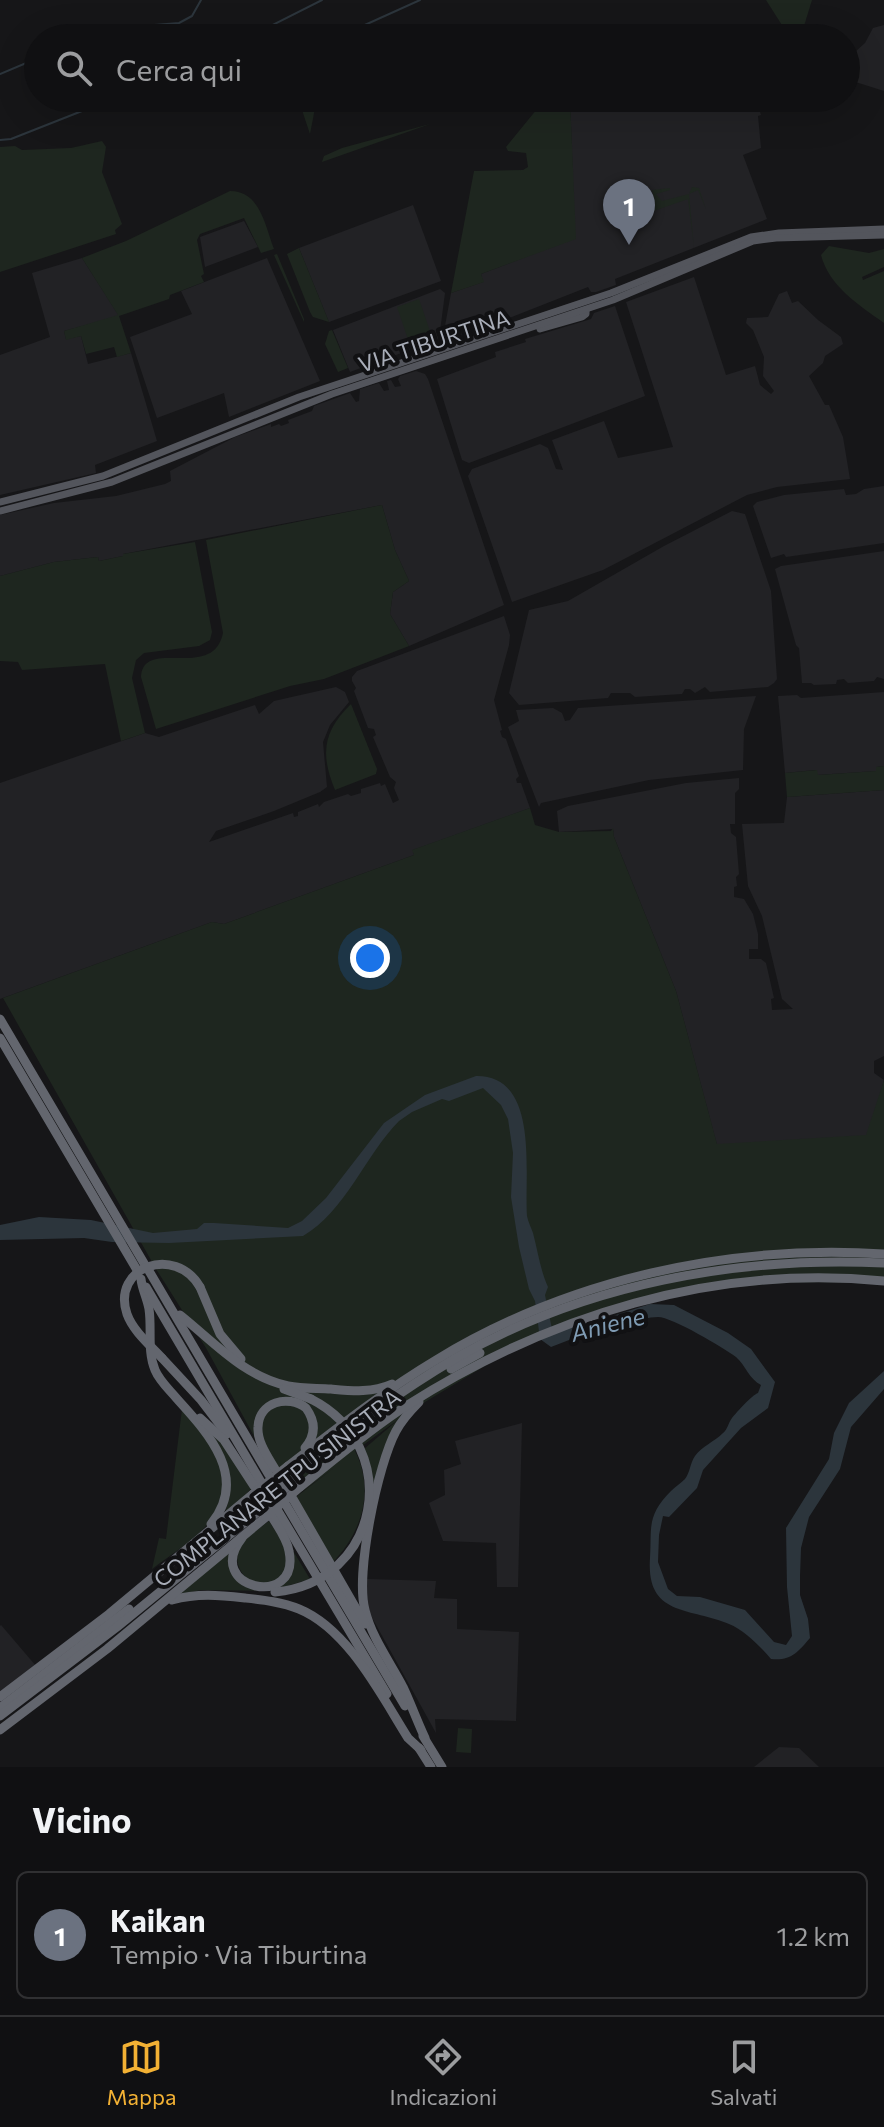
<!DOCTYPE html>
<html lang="it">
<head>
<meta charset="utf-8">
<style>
  :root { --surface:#101012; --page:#19191b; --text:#f1f3f6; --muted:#9c9d9f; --line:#303032; --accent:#f2b134 }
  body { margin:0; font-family:Commissioner,sans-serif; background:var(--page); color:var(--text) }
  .you { position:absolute; left:370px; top:958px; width:28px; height:28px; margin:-20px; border:6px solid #fff; border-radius:50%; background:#1a73e8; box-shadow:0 0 0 12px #1a73e833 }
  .badge { display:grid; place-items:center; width:52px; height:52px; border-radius:50%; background:var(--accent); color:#fff; font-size:26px; font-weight:700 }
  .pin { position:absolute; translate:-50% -66px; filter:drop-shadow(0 2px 4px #0008) }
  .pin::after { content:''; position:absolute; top:42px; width:28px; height:24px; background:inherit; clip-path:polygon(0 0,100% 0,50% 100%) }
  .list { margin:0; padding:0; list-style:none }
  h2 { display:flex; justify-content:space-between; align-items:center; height:104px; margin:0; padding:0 32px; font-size:34px }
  h2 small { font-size:26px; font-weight:400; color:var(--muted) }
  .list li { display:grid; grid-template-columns:52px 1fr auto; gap:24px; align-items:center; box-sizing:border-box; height:128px; margin:0 16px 16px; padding:0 16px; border:2px solid var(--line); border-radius:12px }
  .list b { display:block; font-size:30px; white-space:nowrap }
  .list p { margin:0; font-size:26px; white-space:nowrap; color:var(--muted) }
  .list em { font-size:26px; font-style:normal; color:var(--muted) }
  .icon { flex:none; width:44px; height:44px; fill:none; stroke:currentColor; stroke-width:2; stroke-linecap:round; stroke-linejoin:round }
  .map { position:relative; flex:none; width:884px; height:1767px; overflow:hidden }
  .search { position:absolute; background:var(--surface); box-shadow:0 8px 32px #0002; left:24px; right:24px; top:24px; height:88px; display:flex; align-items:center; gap:20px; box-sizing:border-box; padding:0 28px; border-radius:44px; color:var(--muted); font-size:30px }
  .sheet { height:248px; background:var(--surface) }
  nav { display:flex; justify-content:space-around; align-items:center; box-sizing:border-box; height:112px; border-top:2px solid var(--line); background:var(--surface); font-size:22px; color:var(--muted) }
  nav a { display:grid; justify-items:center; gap:4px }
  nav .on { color:var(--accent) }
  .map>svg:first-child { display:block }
  .built { fill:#222225 }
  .green { fill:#1e261f }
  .water { fill:#2c353c }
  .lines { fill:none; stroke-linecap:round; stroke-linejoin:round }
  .stream { stroke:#2c353c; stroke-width:2 }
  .major { stroke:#53555c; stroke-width:7 }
  .highway { stroke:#63666e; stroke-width:9 }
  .highway-bridge { stroke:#63666e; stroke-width:9 }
  .labels { text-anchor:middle; stroke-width:8; stroke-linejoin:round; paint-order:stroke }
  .street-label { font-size:22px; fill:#a8adb8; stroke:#111113 }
  .water-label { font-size:24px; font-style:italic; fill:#7f9bb3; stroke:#111113 }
</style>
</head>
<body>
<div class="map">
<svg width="884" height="1767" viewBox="0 0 884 1767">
  <rect width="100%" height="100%" fill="#161618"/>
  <g class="built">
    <path d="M884,25V91L846,79V51L854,53L865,43L873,28Z"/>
    <path d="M570,98H756L761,115L758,116L761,148L743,155L767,219L615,279L616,285L596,292H591L588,287L499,322L497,318L443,337L451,293L483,282L481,274L575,238Z"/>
    <path d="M413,205L441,281L329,322L299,248Z"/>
    <path d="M244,221L258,247L205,267L200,237Z"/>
    <path d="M82,258L119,316L64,331L66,339L81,336L88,364L131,353L157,441L95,465L96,473L0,495V355L50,337L32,273Z"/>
    <path d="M267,258L320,381L229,417L224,393L157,418L130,337L192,314L181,291Z"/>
    <path d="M694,277L726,375L755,366L760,385L771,394L774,391L763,376L764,357L753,330L746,323L747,318L768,317L779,294L787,291L792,303L798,301L818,320L841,337L843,344L825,356L823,363L809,376L825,405H829L843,437L850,479L777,487L747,495L603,570L512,602L468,476L472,469L540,444L548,448L556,469L563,470L552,440L604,421L618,458L673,447L626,302Z"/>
    <path d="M440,289L445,293L439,339L350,372L333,330Z"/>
    <path d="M615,306L645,396L469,463L462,460L437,379L496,357L495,352L526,342L525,339L591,319L594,313Z"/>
    <path d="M416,371L425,374L428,379L504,605L409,646L390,614L393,592L409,581L395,550L382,505L123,554V556L99,561L98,557L54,562L0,576V515L54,503L116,496L165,484L171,481L170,471L235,437L271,424V427L279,424L281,426L289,423L288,420L312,411L314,406L350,393L356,402L359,401L360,389L379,383L384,391L389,390L387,381L391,380L395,387L401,386L398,379L400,376Z"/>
    <path d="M884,486V543L786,557L784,554L771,558L753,506L757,502L784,495L844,489L846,495L856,494L864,489Z"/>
    <path d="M732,511L745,514L771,591L777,679L774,683L768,687L710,692L705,687L695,693L690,689H685L682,694L635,697L630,693H611L608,698L519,705L509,693L529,610L568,601L664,546Z"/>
    <path d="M884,551V679L877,677L874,681L848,683L844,679L837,680L836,684L814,685L811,683H802L799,648L796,645L775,569L781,566Z"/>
    <path d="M504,616L510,635L509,645L494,700L502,730L500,731L502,737L506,739L519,776L516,779L517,783H521L530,808L413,850L414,855L224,924L212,922L0,999V783L145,733L159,737L255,705L259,714L274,701L336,687L345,692L349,702L330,725L323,742L327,787L320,792L274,811L216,831L209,842L293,813L294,817L298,816V812L318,804L319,807L324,802L348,794L351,796L361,793V789L380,783L381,786L385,784L393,803L399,800L394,788L396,782L390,777L373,737L376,735L374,729L368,728L354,691L356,688L352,681V677L357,671Z"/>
    <path d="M884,692V766L877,767V771L817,775L816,770L785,773L778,696L797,695L801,698Z"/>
    <path d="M756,696L744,729L743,770L649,780L541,803L539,807L508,727L519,721L516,710L553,708L562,713L565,721L570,720L578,708Z"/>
    <path d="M739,778V789L735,793V824H730L731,833L736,837L739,874L736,877L737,886L734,887V897L744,899L753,914L758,934V949H749V959H761L766,963L774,998L771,999L772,1010L793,1009L782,999L762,916L748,886L742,824L784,823L787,797L884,790V1056L874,1061V1073L884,1080L869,1137L717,1145L676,991L614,837L613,829L559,832L557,811L568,806L686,783Z"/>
    <path d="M522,1423L518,1587H497L496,1543L443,1541L429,1503L445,1495L444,1470L461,1464L455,1441Z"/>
    <path d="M367,1579L436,1581L434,1598L457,1599V1629L519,1632L516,1721L435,1719L436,1733L370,1614L366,1597Z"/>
    <path d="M1,1625L36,1666L0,1692V1626Z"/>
    <path d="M779,1747L799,1748L819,1767H754Z"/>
  </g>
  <g class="green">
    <path d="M766,0H812L804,26L787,33Z"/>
    <path d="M298,98H317L310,134Z"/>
    <path d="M546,98H570L576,239L481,274L484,282L451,293L474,171L523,170L528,167L526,153L508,151L506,147Z"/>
    <path d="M430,124L322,162L324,156L342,148Z"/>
    <path d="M102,141L106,147L102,172L122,224L115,230L116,234L0,272V147L15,146L22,150L71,148Z"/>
    <path d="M692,187L699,188L706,209L698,190L689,194L694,248L688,199L648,213V212L655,203L652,190L670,188V190L656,194L662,201L689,194Z"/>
    <path d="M230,191C260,191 265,225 274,249L261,253L244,218L200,234L197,240L204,274L201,276L204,282L170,295L169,299L119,316L131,353L117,357L114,347L86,354L81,336L66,340L64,331L118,315L82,258L126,241Z"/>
    <path d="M829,246L869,253L884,249V267L862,277L863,280L884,271V323C859,305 829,286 821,255Z"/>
    <path d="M299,248L329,322L313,317L310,312L287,254Z"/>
    <path d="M277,254L304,319V322L274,255Z"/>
    <path d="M419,299L434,343L412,351L397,307Z"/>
    <path d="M332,330L348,368L338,372L325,344L329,331Z"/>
    <path d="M382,505L395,550L409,581L393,592L390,614L409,646L324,679L290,686L156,729L141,677C143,636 213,682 223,633L206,540Z"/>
    <path d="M195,542L212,632L210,640L199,646L144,653L136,660L132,678L145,733L121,741L105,664L22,670L18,662L0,661V576L54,562L98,557L99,561L123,556V554Z"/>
    <path d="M351,704L377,769L376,774L335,790C320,754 323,731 351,704Z"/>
    <path d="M884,766V790L787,797L785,773L817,770L818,775L876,771V767Z"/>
    <path d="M530,808L535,825L559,832L611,831L613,828L614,837L676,991L717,1144L866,1135L884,1080V1285C776,1276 663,1290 560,1329C504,1351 452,1387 400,1417L373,1496L372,1475L364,1449L399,1419L355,1451C375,1490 362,1533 332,1563L296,1497L334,1468L296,1496L255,1438L206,1348L156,1269L3,998L212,922L224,924L414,855L412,850Z"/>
    <path d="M182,1409C212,1442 242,1484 207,1525C192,1542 169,1556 152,1569L159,1538L166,1539Z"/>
    <path d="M211,1430L227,1449L251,1489L223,1517C240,1480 223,1463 211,1430Z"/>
    <path d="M269,1521L286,1547V1571L272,1584L248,1581C223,1552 246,1538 269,1521Z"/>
    <path d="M289,1544L310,1579L271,1591L201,1590L174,1596L232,1546L242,1583H283Z"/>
    <path d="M458,1728L472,1729L471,1753L456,1752Z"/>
  </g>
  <path class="water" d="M476,1076C540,1075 524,1173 527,1216C528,1222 531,1227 533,1233C538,1252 540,1269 548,1287L545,1295L552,1329L597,1321L650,1304L674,1305L728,1333L751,1349L775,1382L768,1408L741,1428L703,1470L697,1488L669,1517L663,1516L659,1535L658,1562L668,1589L677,1596L700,1597L745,1610L774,1642L786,1645L792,1636L787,1587L786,1528L829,1459L834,1433L849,1403L884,1371V1389L851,1427L840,1469L809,1517L801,1548L800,1576V1595L808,1619L810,1638C798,1652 791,1661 771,1659C760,1646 744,1630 729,1624C690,1607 646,1617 650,1558C652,1528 646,1516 671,1491C675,1487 681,1483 685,1479C690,1473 690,1463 695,1456C702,1446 714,1442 723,1433C728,1429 728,1423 732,1418C737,1412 752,1395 758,1393L761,1385C749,1379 746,1366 736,1357C724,1348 672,1317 658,1317C641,1317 607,1331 594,1340L582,1335L551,1347L540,1339L535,1301L529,1289L519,1247L511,1197L513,1153L508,1119L501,1105L483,1088L449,1101L442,1099L412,1112L399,1121C366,1154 345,1212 303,1236L169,1243L112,1242L84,1238L0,1240V1225L39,1217L91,1220L153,1233L197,1229L204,1223H214L288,1228L302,1221L326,1198L384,1123L425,1095Z"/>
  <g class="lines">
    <g class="stream">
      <path d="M68,38L92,30L179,23L192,16L201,0"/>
      <path d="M247,38L322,0"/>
      <path d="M336,38L420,0"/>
      <path d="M0,74L38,58"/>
      <path d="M147,98L159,102L172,98"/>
      <path d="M0,140L11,139L115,98"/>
    </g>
    <g class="major">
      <path d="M540,329L582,317L586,314V310"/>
      <path d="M0,502L103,476L299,397L611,293L751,237L779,233L884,229"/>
      <path d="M0,511L112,482L332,394L613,300L753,241L776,238L884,235"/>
    </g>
    <g class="highway">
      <path d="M0,1019L145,1265"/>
      <path d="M0,1038L137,1270"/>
      <path d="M149,1271L269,1475"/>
      <path d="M141,1279C142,1289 147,1298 149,1309C152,1329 147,1351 155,1370C160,1382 170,1390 178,1400C209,1434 249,1478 211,1524"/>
      <path d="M146,1287L261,1482"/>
      <path d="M200,1287L220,1334L241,1359"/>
      <path d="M180,1315C214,1342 243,1376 288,1386C302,1389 317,1388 331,1389C353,1391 372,1393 392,1384"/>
      <path d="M162,1358L201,1400L227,1434"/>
      <path d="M451,1369L480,1353"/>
      <path d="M284,1389L311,1399"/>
      <path d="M419,1402C410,1411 402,1420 396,1431C378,1464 355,1574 365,1610C372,1638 390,1662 403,1687C411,1704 417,1721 425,1738"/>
      <path d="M200,1418L224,1440L254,1486"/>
      <path d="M288,1466C336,1429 384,1391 436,1360C569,1279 729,1244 884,1254"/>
      <path d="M275,1469C268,1457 257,1442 258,1427C259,1402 288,1394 306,1408C316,1422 316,1435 305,1448"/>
      <path d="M292,1474C345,1432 398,1392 456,1358C584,1284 738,1256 884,1263"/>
      <path d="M300,1487C335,1459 369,1430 406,1406C549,1315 714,1264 884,1281"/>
      <path d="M293,1499L365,1624"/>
      <path d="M286,1505L405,1706"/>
      <path d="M278,1511L387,1694"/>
      <path d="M227,1529L258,1502"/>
      <path d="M242,1538C202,1589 301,1610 289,1551C287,1539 278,1527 272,1517"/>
      <path d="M172,1600C197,1593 219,1595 245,1598C263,1600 282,1602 299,1609C348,1629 381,1695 408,1738L421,1750"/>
      <path d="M0,1697L109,1614L253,1494"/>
      <path d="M0,1708L129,1609"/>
      <path d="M0,1716L117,1627L260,1510"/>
      <path d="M0,1730L107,1649L266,1517"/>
      <path d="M423,1736L442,1767"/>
      <path d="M419,1748L431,1767"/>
    </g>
    <g class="highway-bridge">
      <path d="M162,1358C150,1345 133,1331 127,1314C111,1267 175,1244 200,1287"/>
      <path d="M253,1494L288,1466"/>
      <path d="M258,1502L292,1474"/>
      <path d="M260,1510L295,1480"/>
      <path d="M266,1517L300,1487"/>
      <path d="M275,1592C380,1583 405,1447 311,1399"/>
    </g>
  </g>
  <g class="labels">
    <g class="street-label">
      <text transform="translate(434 341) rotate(-18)" y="8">VIA TIBURTINA</text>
      <text transform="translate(277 1488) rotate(-38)" y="8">COMPLANARE TPU SINISTRA</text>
    </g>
    <g class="water-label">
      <text transform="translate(608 1325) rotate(-14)" y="8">Aniene</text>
    </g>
  </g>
</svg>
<div class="you"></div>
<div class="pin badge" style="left:629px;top:245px;background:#6b7280">1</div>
<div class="search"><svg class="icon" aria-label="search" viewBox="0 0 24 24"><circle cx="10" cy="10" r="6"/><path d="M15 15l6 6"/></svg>Cerca qui</div>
</div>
<section class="sheet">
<h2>Vicino<small></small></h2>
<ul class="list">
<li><span class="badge" style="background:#6b7280">1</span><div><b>Kaikan</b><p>Tempio · Via Tiburtina</p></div><em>1.2 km</em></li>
</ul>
</section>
<nav>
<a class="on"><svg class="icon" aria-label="map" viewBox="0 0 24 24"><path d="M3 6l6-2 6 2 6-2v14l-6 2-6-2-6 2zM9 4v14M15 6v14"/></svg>Mappa</a>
<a><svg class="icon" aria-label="directions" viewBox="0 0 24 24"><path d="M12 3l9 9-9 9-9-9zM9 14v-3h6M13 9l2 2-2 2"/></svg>Indicazioni</a>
<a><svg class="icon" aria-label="saved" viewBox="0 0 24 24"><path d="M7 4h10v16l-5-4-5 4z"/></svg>Salvati</a>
</nav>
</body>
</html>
